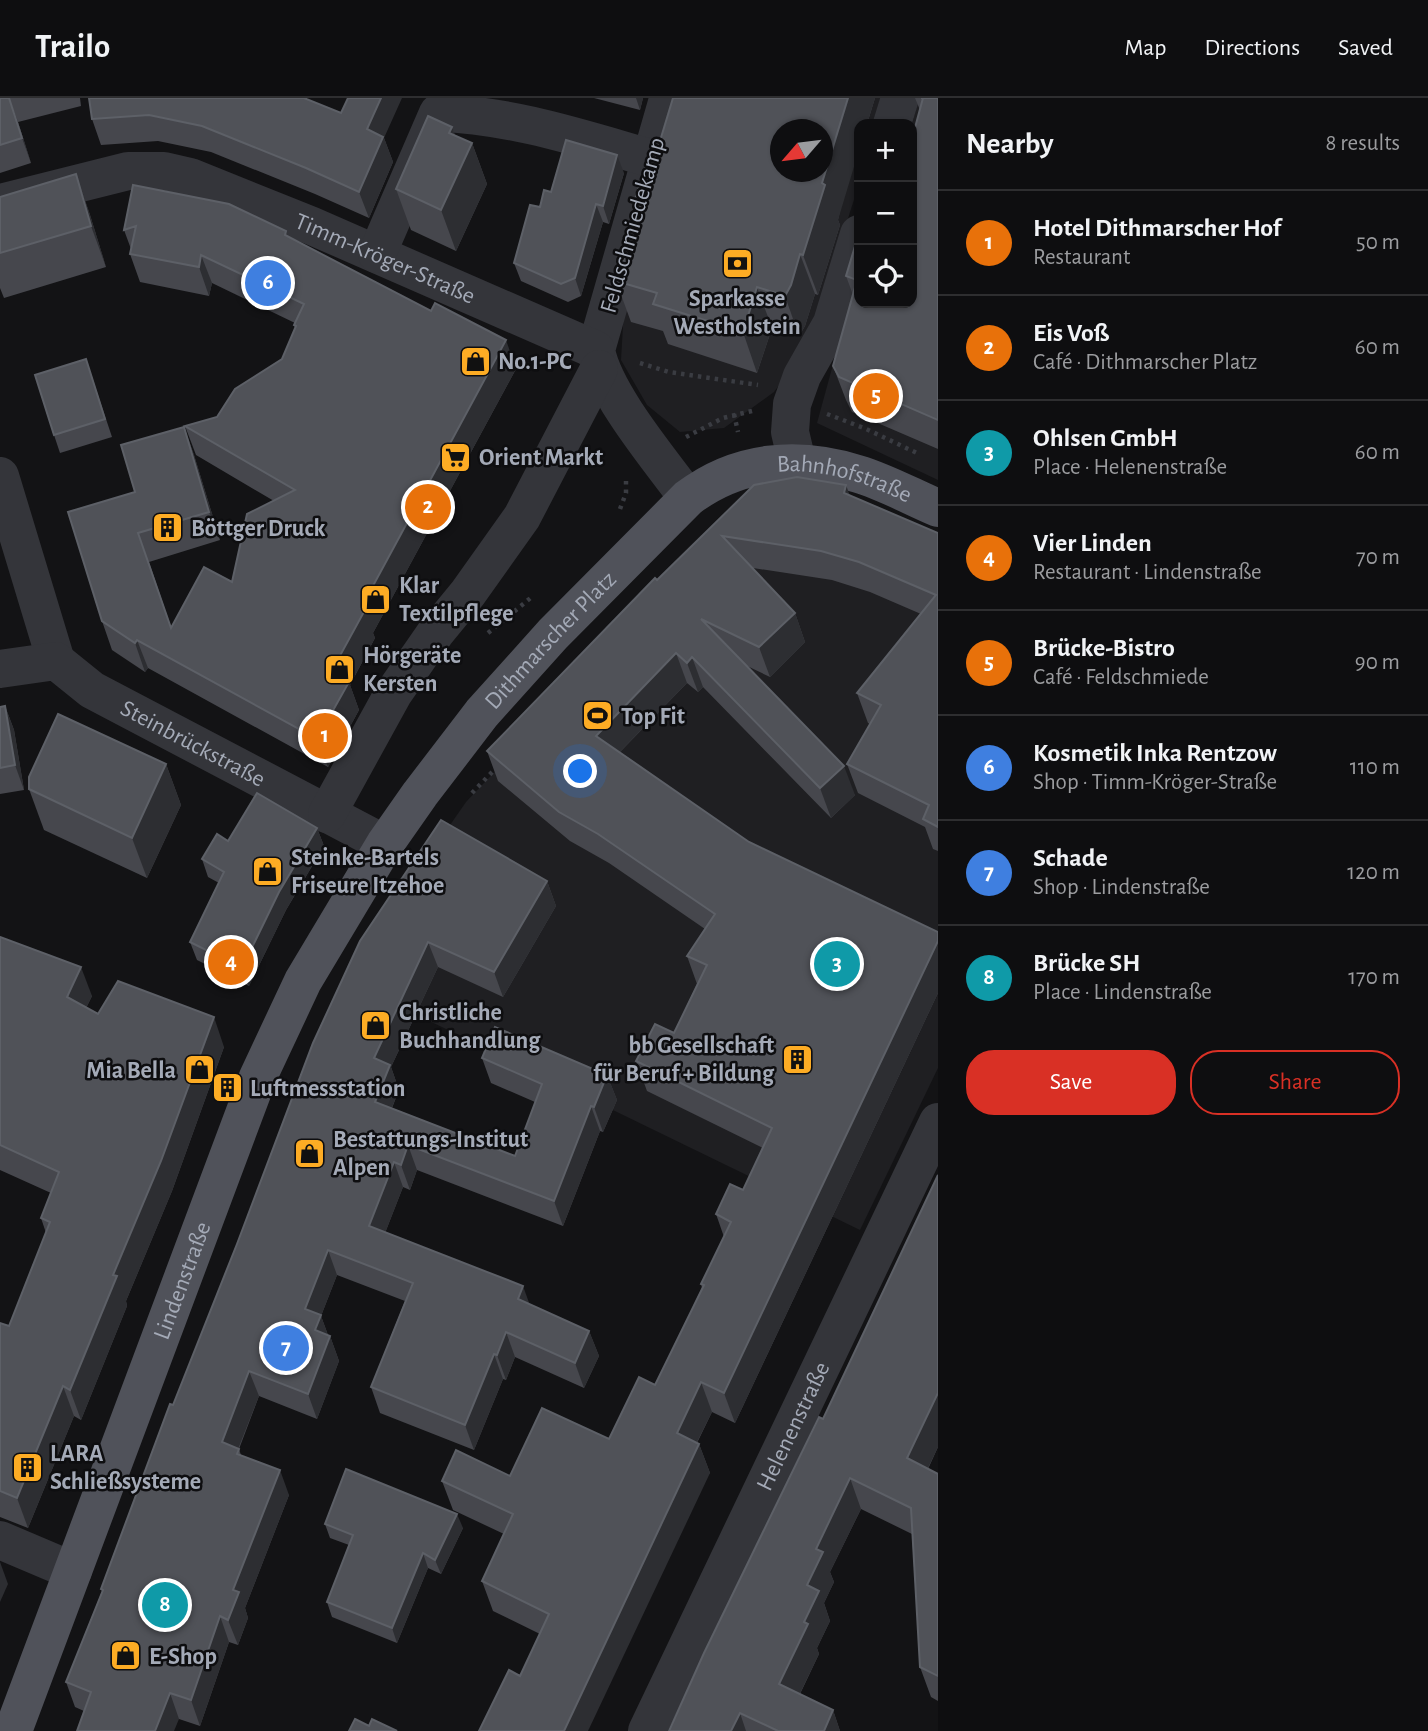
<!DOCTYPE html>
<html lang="en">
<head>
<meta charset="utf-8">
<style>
  :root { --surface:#0e0e10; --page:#171719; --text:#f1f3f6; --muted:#9b9c9f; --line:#2e2e30; --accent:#d93025 }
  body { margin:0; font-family:"Alegreya Sans",sans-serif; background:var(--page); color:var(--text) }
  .controls { position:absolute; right:21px; top:21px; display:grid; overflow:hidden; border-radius:14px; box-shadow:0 2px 5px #0004 }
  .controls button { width:63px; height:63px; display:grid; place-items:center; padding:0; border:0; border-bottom:2px solid var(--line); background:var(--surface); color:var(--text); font:35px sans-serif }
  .compass { position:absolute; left:770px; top:21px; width:63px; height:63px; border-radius:50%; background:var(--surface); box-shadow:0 2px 5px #0004; rotate:242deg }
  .you { position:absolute; left:581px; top:674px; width:24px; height:24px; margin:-18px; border:5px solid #fff; border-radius:50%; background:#1a73e8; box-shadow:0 0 0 10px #1a73e833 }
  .badge { display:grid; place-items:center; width:46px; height:46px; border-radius:50%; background:var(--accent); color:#fff; font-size:23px; font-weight:700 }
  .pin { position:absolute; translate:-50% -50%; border:4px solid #fff; box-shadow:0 2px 7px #0006 }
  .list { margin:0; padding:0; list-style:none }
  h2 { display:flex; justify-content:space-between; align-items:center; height:91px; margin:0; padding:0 28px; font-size:30px }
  h2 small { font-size:23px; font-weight:400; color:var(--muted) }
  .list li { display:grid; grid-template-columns:46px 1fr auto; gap:21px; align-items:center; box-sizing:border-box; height:105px; padding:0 28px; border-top:2px solid var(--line) }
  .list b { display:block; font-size:26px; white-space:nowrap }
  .list p { margin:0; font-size:23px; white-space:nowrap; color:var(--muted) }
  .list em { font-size:23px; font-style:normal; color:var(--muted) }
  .actions { display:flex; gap:14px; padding:21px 28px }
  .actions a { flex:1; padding:16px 0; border:2px solid var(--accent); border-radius:28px; text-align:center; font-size:24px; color:var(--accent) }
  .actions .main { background:var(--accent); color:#fff }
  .icon { flex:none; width:38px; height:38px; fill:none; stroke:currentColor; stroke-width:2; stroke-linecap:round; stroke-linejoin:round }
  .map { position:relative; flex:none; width:938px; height:1633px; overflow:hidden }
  header { display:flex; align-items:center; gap:42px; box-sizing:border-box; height:98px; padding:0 35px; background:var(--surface); border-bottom:2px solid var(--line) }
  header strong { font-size:33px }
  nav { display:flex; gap:38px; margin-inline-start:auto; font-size:24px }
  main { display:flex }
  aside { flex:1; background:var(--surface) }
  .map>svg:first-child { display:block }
  .built { fill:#1f1f22; fill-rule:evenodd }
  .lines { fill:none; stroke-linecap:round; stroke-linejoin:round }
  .path { stroke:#3a3c42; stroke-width:4.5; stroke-dasharray:3.5 5; stroke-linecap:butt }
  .minor { stroke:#34353a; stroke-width:38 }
  .major { stroke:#50525a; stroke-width:38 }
  .wall { fill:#46474d }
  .shaded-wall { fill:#2d2e32 }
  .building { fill:#505258; stroke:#5d6067; stroke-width:2; fill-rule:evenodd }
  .labels { text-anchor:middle; stroke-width:5; stroke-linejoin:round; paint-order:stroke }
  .street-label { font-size:24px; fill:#a4aab7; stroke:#0e0e10 }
  .poi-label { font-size:24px; font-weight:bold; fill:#a4aab7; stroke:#0e0e10; text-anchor:start }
</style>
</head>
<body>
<header>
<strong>Trailo</strong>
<nav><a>Map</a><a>Directions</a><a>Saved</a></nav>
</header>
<main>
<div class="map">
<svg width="938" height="1633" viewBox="0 0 938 1633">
  <rect width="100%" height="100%" fill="#131315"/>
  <g class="built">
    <path d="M685,0H887L879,26H859V86L807,249L774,294L724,330L680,334L647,307L621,262L624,210ZM780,32H822V74H780Z"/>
    <path d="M919,0H938V382L817,325L837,252L859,205H912V26Z"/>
    <path d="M732,423L938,444V970L860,1132L343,881L466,704Z"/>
  </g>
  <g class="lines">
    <g class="path">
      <path d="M640,265L669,274L758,287"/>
      <path d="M734,316L738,334"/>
      <path d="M827,316L864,330L919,356"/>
      <path d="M686,339L723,320L756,312"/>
      <path d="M620,411L626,395V382"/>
      <path d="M488,535L533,498"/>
      <path d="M472,695L497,669"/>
    </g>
    <g class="minor">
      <path d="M668,1L596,252C604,296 660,362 688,400"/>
      <path d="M892,26L900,0"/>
      <path id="s1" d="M0,105L128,73H164L190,79L312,128L596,252"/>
      <path d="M377,156L438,15C511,17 580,40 650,60"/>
      <path d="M797,364L790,334L792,306L802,278L832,225L859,136"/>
      <path d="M0,378L56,563"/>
      <path id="s2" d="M0,571L56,563L92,592L385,746"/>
      <path d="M327,716L393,596L436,534L468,495L522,419L599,271"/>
      <path d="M0,1442L73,1473"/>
      <path id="s3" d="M647,1633L938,1024"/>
    </g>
    <path class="major" id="s4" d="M13,1633L258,979L303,883L385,746L420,696L482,615L553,536L688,400C738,362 798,357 858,376C885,384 912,399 938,410"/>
  </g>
  <g class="wall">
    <path d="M0,0H80L81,8L18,24L31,65L0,75Z"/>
    <path d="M89,0L384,40L393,64L369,120L315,96L211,54L158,43L101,47L92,21Z"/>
    <path d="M594,0H643L640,12Z"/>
    <path d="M875,0L867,26H859L838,122L840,127L818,197L815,196L805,228L799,238L772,230L757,275L668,246L663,233L631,224L616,183L640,107L636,98L660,43Z"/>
    <path d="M915,0H938V351L852,314L846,302L833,268L853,197L846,178L912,205L920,12Z"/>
    <path d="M452,29L455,38L472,45L487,86L456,153L411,132L396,91Z"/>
    <path d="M624,75L609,126L603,124L581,198L568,204L521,183L514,165L551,94Z"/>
    <path d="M76,76L90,117L106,169L4,200L0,190V99Z"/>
    <path d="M133,87L288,139L516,271L373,535L375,540L350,587L359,612L328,669L148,570L145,574L112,552L102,523L135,394L184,329L194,357L220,442L149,464L171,529L232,484L274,403L196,357L185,328L217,319L282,261L295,230L294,227L295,225L212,185L209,198L140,184L130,156L131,151L124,132Z"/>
    <path d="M92,279L112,339L60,355L54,337Z"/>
    <path d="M754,387L850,398L938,435V753L933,751L925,729L858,695L847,666L870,626L868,625L857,595L921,516L870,494L832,482L753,470L795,515L805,544L770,579L745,567L855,697L831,720L703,589L698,594L687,585L620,654L749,744L938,843V895L735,1325L712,1314L697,1345L699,1346L710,1375L520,1578L540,1536L493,1513L482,1483L504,1436L453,1412L442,1383L510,1378L609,1341L655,1287L702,1190L701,1186L724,1139L716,1116L743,1092L763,1050L647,993L636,963L674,935L697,886L687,858L705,831L609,765L570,743L498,683L487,653Z"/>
    <path d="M5,608L14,632L24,692L0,696V609Z"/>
    <path d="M166,666L181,707L147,780L44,732L29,691Z"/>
    <path d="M317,730L324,748L286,812L249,888L197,862L190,844L219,785L208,779L202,761L228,743Z"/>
    <path d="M547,783L556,808L503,899L438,869L391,969L399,992L392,1010L515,1058L535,1004L491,985L482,960L607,977L617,1002L603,1034L600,1033L563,1128L417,1072L410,1092L403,1089L385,1135L530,1207L589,1233L599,1258L584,1290L515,1259L506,1282L503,1281L474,1352L380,1315L371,1289L405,1203L337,1177L321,1218L328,1237L330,1238L339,1263L317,1321L259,1298L239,1351L241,1357L289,1397L245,1510L248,1520L238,1547L229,1544L200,1628L179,1621L84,1613L75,1609L66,1584L102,1493L101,1491L173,1307L360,843Z"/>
    <path d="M0,839L92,898L86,910L98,916L224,949L172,1093L126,1203L127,1208L81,1322L74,1318L28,1430L0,1419V1225L9,1228L46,1135L41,1120L51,1095L0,1072Z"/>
    <path d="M938,1077V1349L928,1371L938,1376V1603L931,1599L920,1569L912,1436L861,1411L830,1474L834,1484L824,1505L830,1523L817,1550L819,1556L800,1596L833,1612L840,1633H669L823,1321Z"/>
    <path d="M325,1426L463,1430L441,1476L428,1470L397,1545L332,1519L327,1504L349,1447L330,1440Z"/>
  </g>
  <g class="shaded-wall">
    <path d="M9,0L18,24L31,65L22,40Z"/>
    <path d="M381,0H402L384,40L393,64L369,120L359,94L367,31Z"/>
    <path d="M636,0H643L640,12Z"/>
    <path d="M848,0H875L867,26H859V52L838,122L840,127L818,197L803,157L822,85Z"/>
    <path d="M452,29L464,62L472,45L487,86L456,153L441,112L449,35Z"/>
    <path d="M617,57L624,75L609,126L603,108Z"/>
    <path d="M76,76L90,117L106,169L91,128Z"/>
    <path d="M596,106L603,124L581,198L575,180Z"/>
    <path d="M800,156L815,196L805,228L799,238L785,198Z"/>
    <path d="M201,157L212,185L209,198L199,169Z"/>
    <path d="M757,189L772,230L757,275L743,234Z"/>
    <path d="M506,242L516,271L373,535L375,540L350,587L359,612L328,669L317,641L331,574L361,510Z"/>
    <path d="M184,329L194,357L220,442L209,414Z"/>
    <path d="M846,387L857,417L844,395Z"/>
    <path d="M795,515L805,544L770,579L759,549Z"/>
    <path d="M137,542L148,570L145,574L135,545Z"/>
    <path d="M676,555L687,585L607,667L596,638Z"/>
    <path d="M692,559L703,589L698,594L687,565Z"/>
    <path d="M5,608L14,632L24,692L15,667Z"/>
    <path d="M166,666L181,707L147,780L132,740Z"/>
    <path d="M844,668L855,697L831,720L820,690Z"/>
    <path d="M317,730L324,748L286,812L249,888L242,870L279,794Z"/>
    <path d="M547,783L556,808L503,899L494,874Z"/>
    <path d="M938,843V895L735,1325L724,1295Z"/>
    <path d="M428,844L438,869L391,969L399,992L384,1029L375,1004L374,960Z"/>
    <path d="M81,869L92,898L77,929L67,899Z"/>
    <path d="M214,919L224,949L172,1093L126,1203L127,1208L81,1322L70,1292L113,1177Z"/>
    <path d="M607,977L617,1002L603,1034L594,1009Z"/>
    <path d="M591,1008L600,1033L563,1128L554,1103Z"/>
    <path d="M408,1047L417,1072L410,1092L401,1067Z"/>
    <path d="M394,1064L403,1089L378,1153L369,1128Z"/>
    <path d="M328,1152L337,1177L321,1218L329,1240L330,1238L339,1263L317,1321L308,1296L305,1211Z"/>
    <path d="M523,1188L532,1213L518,1201Z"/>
    <path d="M589,1233L599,1258L584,1290L575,1265Z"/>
    <path d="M506,1234L515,1259L506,1282L497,1257Z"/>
    <path d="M494,1256L503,1281L474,1352L465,1327Z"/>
    <path d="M249,1273L259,1298L231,1369L222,1344Z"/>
    <path d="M701,1284L712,1314L687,1364L677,1335Z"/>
    <path d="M63,1288L74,1318L28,1430L17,1400Z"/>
    <path d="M938,1295V1349L918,1391L907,1360Z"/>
    <path d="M699,1346L710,1375L588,1633H564Z"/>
    <path d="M280,1372L289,1397L245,1510L248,1520L238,1547L228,1522L233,1492Z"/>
    <path d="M850,1380L861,1411L830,1474L834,1484L824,1505L830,1523L817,1550L819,1556L790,1616L779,1586L816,1451Z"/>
    <path d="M457,1416L463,1430L441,1476L435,1462Z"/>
    <path d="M423,1455L428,1470L397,1545L392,1530Z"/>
    <path d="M0,1464L8,1486L0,1504Z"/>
    <path d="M220,1518L229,1544L200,1628L191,1602Z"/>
    <path d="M170,1595L179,1621L174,1633H155Z"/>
    <path d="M833,1612L840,1633H824Z"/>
    <path d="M740,1615L746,1633H731Z"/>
  </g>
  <g class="building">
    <path d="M0,0H9L22,40L0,47Z"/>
    <path d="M89,0H304L341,15L348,0H381L367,31L383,39L359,94L306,70L202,28L149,17L92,21Z"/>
    <path d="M673,0H848L822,85L825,87L803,157L800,156L791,187L785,198L757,189L743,234L653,206L657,195L616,183L642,100L636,98L645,70L648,71L657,42L660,43ZM780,32H822V74H780Z"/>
    <path d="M921,0H938V322L839,279L833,268L857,182L846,178L859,135V205H912V41L923,0Z"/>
    <path d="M428,18L452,29L449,35L472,45L441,112L396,91Z"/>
    <path d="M566,42L617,57L603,108L596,106L575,180L561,186L514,165L530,107L540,109L544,92L551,94Z"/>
    <path d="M76,76L91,128L0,155V99Z"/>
    <path d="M133,87L229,106L286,133L285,137L431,213L435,205L506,242L361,510L365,512L331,574L349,584L317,641L137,542L135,545L102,523L68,414L135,394L121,347L184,329L209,414L138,435L171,530L204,469L232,484L247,416L295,392L185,328L217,319L235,291L282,261L296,228L294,227L304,206L201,157L199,169L130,156L136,128L124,132Z"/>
    <path d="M86,261L105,321L54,337L35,277Z"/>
    <path d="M797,379L846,387L844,395L938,435V729L923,721L929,707L847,666L881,607L857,595L936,497L859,464L821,453L722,438L795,515L759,549L701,521L844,668L820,690L692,559L687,565L676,555L596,638L749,744L938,834V843L724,1295L701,1284L677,1335L699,1346L564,1633H479L509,1572L520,1578L549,1516L482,1483L513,1416L442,1383L456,1352L510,1378L542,1310L609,1341L639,1279L655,1287L704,1187L701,1186L731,1124L716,1116L730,1086L743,1092L772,1030L636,963L655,926L674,935L707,867L687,858L715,816L598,736L559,714L487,653L655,480L657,482L754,387Z"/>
    <path d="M5,608L15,667L0,670V609Z"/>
    <path d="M58,616L166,666L132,740L29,691V679Z"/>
    <path d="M257,695L317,730L279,794L242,870L190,844L224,774L202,761L217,736L228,743Z"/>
    <path d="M441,722L547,783L494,874L428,844L374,960L390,967L375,1004L515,1058L542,986L482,960L495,929L607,977L594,1009L591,1008L554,1103L408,1047L401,1067L394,1064L369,1128L523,1188L518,1201L589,1233L575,1265L506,1234L497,1257L494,1256L465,1327L371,1289L413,1185L328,1152L305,1211L321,1217L315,1232L330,1238L308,1296L249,1273L222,1344L239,1351L237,1356L280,1372L233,1492L239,1494L228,1522L220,1518L191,1602L170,1595L155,1633H77L91,1594L66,1584L103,1492L101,1491L170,1306L173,1307L237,1146L313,945L360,843Z"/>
    <path d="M0,839L81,869L67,899L98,916L118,883L214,919L161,1063L113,1177L117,1178L70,1292L63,1288L17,1400L0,1393V1225L9,1228L50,1124L41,1120L59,1074L0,1047Z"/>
    <path d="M938,1077V1295L907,1360L938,1376V1578L920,1569L911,1410L850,1380L816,1451L823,1454L807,1487L819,1493L804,1524L808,1526L779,1586L833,1612L824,1633H778L740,1615L731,1633H669L704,1555L819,1319L823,1321Z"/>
    <path d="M346,1371L457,1416L435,1462L423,1455L392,1530L327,1504L353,1437L325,1426Z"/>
    <path d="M355,1621L369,1628L372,1621L397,1633H349Z"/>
  </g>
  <defs>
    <symbol id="bank-square" viewBox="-11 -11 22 22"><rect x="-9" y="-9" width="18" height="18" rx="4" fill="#fdac24" stroke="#0e0e10"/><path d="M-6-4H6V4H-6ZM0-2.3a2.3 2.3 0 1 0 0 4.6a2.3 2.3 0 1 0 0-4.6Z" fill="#111"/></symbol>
    <symbol id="shop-square" viewBox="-11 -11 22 22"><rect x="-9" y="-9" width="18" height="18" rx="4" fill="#fdac24" stroke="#0e0e10"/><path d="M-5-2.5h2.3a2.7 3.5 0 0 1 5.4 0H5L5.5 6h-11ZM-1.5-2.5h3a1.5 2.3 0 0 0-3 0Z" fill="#111"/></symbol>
    <symbol id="supermarket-square" viewBox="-11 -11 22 22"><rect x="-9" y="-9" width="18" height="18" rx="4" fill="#fdac24" stroke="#0e0e10"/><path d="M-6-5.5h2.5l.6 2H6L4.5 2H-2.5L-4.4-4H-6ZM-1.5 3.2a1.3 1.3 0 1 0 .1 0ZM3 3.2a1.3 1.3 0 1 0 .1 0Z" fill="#111"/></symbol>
    <symbol id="building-square" viewBox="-11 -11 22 22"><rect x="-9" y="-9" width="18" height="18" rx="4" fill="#fdac24" stroke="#0e0e10"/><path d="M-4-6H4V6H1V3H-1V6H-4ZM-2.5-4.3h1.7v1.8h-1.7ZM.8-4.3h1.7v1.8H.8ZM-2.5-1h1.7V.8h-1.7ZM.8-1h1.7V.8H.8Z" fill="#111"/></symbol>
    <symbol id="stadium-square" viewBox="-11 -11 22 22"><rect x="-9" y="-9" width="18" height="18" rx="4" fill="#fdac24" stroke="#0e0e10"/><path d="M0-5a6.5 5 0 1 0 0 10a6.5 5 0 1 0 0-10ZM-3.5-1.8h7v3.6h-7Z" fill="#111"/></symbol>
  </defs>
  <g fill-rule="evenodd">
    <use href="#bank-square" x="720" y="148" width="35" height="35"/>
    <use href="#shop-square" x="458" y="246" width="35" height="35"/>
    <use href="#supermarket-square" x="438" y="342" width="35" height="35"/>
    <use href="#building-square" x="150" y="412" width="35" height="35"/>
    <use href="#shop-square" x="358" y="484" width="35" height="35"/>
    <use href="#shop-square" x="322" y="554" width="35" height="35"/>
    <use href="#stadium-square" x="580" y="600" width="35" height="35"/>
    <use href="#shop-square" x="250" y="756" width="35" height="35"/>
    <use href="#shop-square" x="358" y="910" width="35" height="35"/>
    <use href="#building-square" x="780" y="944" width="35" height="35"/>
    <use href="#shop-square" x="182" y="954" width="35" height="35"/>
    <use href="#building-square" x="210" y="972" width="35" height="35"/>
    <use href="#shop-square" x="292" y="1038" width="35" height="35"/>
    <use href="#building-square" x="10" y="1352" width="35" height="35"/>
    <use href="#shop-square" x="108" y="1540" width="35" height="35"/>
  </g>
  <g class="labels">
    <g class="street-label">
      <text transform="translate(632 127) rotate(-74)" y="8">Feldschmiedekamp</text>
      <text dy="8" stroke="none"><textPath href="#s1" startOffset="406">Timm-Kröger-Straße</textPath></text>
      <text dy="8" stroke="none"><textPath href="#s4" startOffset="1591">Bahnhofstraße</textPath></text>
      <text dy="8" stroke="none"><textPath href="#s4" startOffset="1227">Dithmarscher Platz</textPath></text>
      <text dy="8" stroke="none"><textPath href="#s2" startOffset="217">Steinbrückstraße</textPath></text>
      <text dy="8" stroke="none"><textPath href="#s4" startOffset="481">Lindenstraße</textPath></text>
      <text dy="8" stroke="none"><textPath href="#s3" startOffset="338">Helenenstraße</textPath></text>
    </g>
    <g class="poi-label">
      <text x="737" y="208" text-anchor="middle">Sparkasse<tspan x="737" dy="28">Westholstein</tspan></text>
      <text x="498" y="271">No.1-PC</text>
      <text x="479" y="367">Orient Markt</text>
      <text x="191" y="438">Böttger Druck</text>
      <text x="399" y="495">Klar<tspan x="399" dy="28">Textilpflege</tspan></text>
      <text x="363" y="565">Hörgeräte<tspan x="363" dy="28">Kersten</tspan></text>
      <text x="621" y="626">Top Fit</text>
      <text x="291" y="767">Steinke-Bartels<tspan x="291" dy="28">Friseure Itzehoe</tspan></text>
      <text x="399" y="922">Christliche<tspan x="399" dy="28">Buchhandlung</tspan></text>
      <text x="774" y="955" text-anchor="end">bb Gesellschaft<tspan x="774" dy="28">für Beruf + Bildung</tspan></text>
      <text x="176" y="980" text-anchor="end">Mia Bella</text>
      <text x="250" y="998">Luftmessstation</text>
      <text x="333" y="1049">Bestattungs-Institut<tspan x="333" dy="28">Alpen</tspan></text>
      <text x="50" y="1363">LARA<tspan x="50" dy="28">Schließsysteme</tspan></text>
      <text x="149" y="1566">E-Shop</text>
    </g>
  </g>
</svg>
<div class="controls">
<button>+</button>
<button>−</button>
<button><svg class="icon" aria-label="locate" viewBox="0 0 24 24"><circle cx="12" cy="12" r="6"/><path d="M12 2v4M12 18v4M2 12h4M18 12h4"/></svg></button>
</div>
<svg class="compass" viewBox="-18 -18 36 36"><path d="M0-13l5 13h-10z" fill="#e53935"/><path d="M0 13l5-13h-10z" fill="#9b9c9f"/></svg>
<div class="you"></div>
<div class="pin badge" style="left:325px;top:638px;background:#e8710a">1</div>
<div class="pin badge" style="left:428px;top:409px;background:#e8710a">2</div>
<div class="pin badge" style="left:837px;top:866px;background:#0f9aa8">3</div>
<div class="pin badge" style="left:231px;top:864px;background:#e8710a">4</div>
<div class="pin badge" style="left:876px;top:298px;background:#e8710a">5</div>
<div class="pin badge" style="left:268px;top:185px;background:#3f7fe0">6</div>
<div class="pin badge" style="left:286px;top:1250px;background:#3f7fe0">7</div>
<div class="pin badge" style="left:165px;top:1507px;background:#0f9aa8">8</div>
</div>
<aside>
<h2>Nearby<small>8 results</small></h2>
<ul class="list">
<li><span class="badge" style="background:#e8710a">1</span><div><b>Hotel Dithmarscher Hof</b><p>Restaurant</p></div><em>50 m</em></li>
<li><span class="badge" style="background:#e8710a">2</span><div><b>Eis Voß</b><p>Café · Dithmarscher Platz</p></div><em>60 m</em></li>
<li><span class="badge" style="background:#0f9aa8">3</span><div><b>Ohlsen GmbH</b><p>Place · Helenenstraße</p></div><em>60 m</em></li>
<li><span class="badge" style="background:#e8710a">4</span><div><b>Vier Linden</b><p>Restaurant · Lindenstraße</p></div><em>70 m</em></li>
<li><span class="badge" style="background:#e8710a">5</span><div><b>Brücke-Bistro</b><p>Café · Feldschmiede</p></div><em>90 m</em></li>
<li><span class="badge" style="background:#3f7fe0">6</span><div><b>Kosmetik Inka Rentzow</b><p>Shop · Timm-Kröger-Straße</p></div><em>110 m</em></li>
<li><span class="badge" style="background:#3f7fe0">7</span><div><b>Schade</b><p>Shop · Lindenstraße</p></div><em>120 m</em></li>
<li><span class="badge" style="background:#0f9aa8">8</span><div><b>Brücke SH</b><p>Place · Lindenstraße</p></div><em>170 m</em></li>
</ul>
<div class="actions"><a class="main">Save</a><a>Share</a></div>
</aside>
</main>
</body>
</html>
